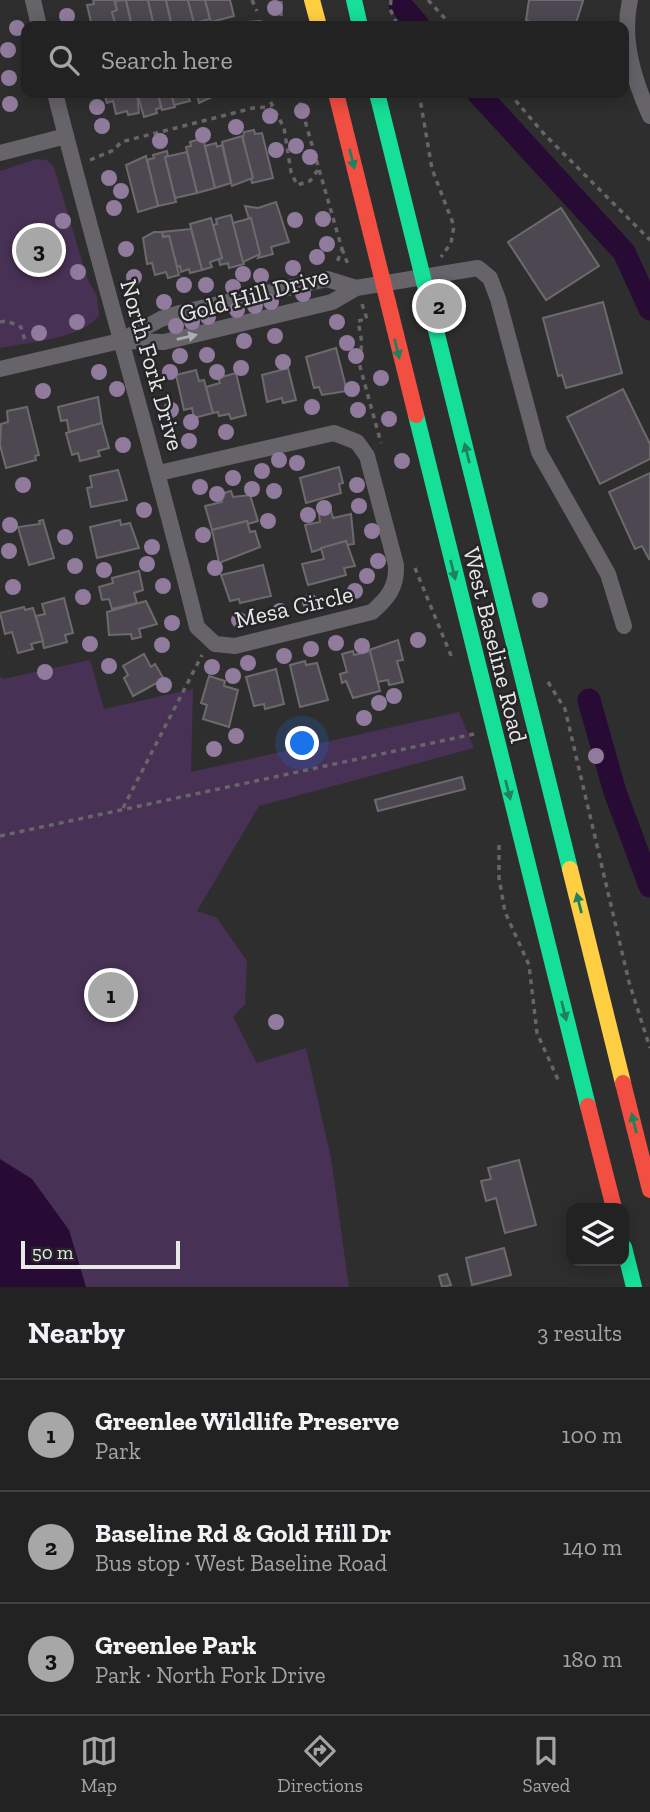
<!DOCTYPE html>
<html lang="en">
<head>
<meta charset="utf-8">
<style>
  :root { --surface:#232223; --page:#2f2f30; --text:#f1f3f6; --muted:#a3a4a6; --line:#403f41; --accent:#a8a7a8 }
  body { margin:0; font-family:"Zilla Slab",serif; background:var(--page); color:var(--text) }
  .controls { position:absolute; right:21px; bottom:21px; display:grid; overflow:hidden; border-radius:14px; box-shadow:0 4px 18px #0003 }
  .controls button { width:63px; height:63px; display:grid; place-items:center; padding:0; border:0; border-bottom:2px solid var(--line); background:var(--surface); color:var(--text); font:35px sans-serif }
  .scale { position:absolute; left:21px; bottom:18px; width:159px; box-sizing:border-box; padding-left:7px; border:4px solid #e9e8e9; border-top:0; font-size:19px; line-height:24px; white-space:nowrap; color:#e9e8e9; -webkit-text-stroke:5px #252426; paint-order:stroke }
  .you { position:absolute; left:303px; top:744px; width:24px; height:24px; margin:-18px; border:5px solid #fff; border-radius:50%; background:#1a73e8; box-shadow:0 0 0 10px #1a73e833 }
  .badge { display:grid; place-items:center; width:46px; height:46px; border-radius:50%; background:var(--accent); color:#111; font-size:23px; font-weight:700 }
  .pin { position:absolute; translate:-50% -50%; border:4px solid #fff; box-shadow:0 2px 7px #0006 }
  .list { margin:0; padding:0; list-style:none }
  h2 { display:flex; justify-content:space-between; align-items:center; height:91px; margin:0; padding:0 28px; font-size:30px }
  h2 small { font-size:23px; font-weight:400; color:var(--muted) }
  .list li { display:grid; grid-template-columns:46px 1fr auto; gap:21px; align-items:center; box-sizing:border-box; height:112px; padding:0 28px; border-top:2px solid var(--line) }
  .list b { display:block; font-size:26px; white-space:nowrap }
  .list p { margin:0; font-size:23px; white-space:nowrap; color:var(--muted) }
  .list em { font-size:23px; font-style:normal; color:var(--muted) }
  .icon { flex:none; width:38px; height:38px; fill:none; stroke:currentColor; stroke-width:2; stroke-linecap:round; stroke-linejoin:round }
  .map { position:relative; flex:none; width:650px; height:1287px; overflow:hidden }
  .search { position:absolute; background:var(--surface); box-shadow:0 4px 18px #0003; left:21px; right:21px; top:21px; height:77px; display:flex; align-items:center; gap:18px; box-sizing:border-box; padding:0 24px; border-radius:14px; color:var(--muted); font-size:26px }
  .sheet { height:427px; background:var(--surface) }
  nav { display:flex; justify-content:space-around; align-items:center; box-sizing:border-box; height:98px; border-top:2px solid var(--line); background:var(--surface); font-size:19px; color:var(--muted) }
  nav a { display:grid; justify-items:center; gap:4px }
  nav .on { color:var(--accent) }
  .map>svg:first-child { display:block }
  .green { fill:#473154 }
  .water { fill:#270b34 }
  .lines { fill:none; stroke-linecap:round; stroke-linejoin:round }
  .canal { stroke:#270b34; stroke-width:23 }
  .building { fill:#4d4751; stroke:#6c6b6c; stroke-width:2 }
  .path { stroke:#676568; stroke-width:3.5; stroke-dasharray:5 5; stroke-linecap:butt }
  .lane { stroke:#666369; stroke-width:8 }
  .street { stroke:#666369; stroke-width:16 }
  .fast { stroke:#16e098; stroke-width:16 }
  .slow { stroke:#ffcf43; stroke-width:16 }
  .jam { stroke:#f24e42; stroke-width:16 }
  .tree { fill:#907b9c }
  .oneway { fill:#1e825f }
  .oneway2 { fill:#aeacaf }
  .labels { text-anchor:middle; stroke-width:5; stroke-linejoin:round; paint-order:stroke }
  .street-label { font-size:24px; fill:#e9e8e9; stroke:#252426 }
</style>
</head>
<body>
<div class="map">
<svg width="650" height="1287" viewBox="0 0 650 1287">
  <rect width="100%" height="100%" fill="#2f2e2f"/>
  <g class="green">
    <path d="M36,159L47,160L54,167L87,278L97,296L99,315C83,339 28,342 0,348V171Z"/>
    <path d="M90,660L104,709L193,689L191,772L459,712L474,748L259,806L197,911L217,918L247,961L245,1004L233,1017L257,1063L306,1048L331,1158L349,1287H0V676L3,679Z"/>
  </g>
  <path class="water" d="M0,1159L32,1179L69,1230L86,1287H0Z"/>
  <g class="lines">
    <g class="canal">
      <path d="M400,4L419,26"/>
      <path d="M478,93L624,252L650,309"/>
      <path d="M589,700L615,792L650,886"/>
    </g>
  </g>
  <g class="building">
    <path d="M93,0H114L117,10L112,12L116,26H92L87,5L94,4Z"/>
    <path d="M126,0L132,26H116L112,12L117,10L115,1Z"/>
    <path d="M126,0H148L154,26H132Z"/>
    <path d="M148,0H166L172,26H154Z"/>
    <path d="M166,0H188L194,23L172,26Z"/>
    <path d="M188,0H205L210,19L194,23Z"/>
    <path d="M205,0H230L234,16L211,22Z"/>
    <path d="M529,0H580L583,1L575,26H538L526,20Z"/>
    <path d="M104,93H137L139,113L128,115L127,111L116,114L113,101L107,103Z"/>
    <path d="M137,93H158L161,108L156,109L157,113L144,117Z"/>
    <path d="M158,93H177L172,96L175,107L162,110Z"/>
    <path d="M177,93H200L188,96L190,101L174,105L172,96Z"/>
    <path d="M200,93H220L199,103L197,94Z"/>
    <path d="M254,130L255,134L262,133L273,178L252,183L243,138L244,132Z"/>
    <path d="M242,136L253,178L232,186L222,142Z"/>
    <path d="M203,138L215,188L197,193L186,147L191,146L190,142Z"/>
    <path d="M216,143L217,147L222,145L231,183L215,188L205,146Z"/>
    <path d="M167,151L168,157H165L176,202L158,206L147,160L154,158L153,155Z"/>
    <path d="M187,152L197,193L175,198L165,157Z"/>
    <path d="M146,156L158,206L138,212L126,165Z"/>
    <path d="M276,202L289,242L271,247L273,254L258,258L260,254L245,206L258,208Z"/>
    <path d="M561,208L599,266L546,300L508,242Z"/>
    <path d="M231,215L244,264L229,268L228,263L220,265L219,260L222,258L213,225L217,224L216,219Z"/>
    <path d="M211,218L222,258L210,262L212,267L202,270L190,224Z"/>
    <path d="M251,218L260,254L243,262L233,223Z"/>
    <path d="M191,229L202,270L190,273L189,269L181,272L180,266L177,267L169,236L163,237L162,232Z"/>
    <path d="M154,232H162L163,237L169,236L179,275L168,278L166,272L155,275L152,263L147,264L143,238Z"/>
    <path d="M603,302L622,373L566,388L562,375L558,376L543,318Z"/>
    <path d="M336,348L347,391L322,395L319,387L314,388L306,357Z"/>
    <path d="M288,368L296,400L283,403L282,398L267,402L262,375Z"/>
    <path d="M196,370L199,381L204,380L213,413L194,418L192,408L184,410L176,375Z"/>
    <path d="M236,373L246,415L231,419L229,414L219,416L218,412L213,413L206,387L220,383L218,378Z"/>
    <path d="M623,389L650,444V459L600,484L567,417Z"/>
    <path d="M98,397L102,423L69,432L67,420L61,421L58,407Z"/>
    <path d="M27,407L39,455L35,456L36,460L6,468L0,445L1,424L8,422L7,411Z"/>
    <path d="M102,423L109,448L98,451L100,456L80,461L78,453L72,455L66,433Z"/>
    <path d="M339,467L343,483L339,484L341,493L306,503L300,478Z"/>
    <path d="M118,470L127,500L91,507L87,488L92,487L90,476Z"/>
    <path d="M650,473V558L649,559L642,546L635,549L609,492Z"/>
    <path d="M231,491L233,497L250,495L258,521L248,524L247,521L212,530L205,506L222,502L220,494Z"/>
    <path d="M331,511L333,518L351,514L354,544L347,545L346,541L312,552L305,525L320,522L319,514Z"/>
    <path d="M43,520L54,558L29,565L18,527L40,524L39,521Z"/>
    <path d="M120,520L121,525L130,523L139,548L97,558L90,527Z"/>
    <path d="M247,521L250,532L255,531L260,547L219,563L212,530Z"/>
    <path d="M346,541L355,566L344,568L346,575L308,585L302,564L324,559L321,548Z"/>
    <path d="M263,565L271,596L240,603L239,599L230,601L221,575Z"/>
    <path d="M139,571L143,590L134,593L137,603L112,609L109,599L102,600L99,587L113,583L112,578Z"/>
    <path d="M64,598L73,633L65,635L67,642L44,648L36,616L45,614L42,604Z"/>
    <path d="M146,601L157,624L139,629L141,637L132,639L131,634L109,635L107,612Z"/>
    <path d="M24,607L25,610L33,608L43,641L31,644L33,649L18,653L12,632L5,634L0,613Z"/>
    <path d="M398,640L403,660L397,661L403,682L389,685L388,680L377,682L369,650Z"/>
    <path d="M353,651L354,655L370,651L380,691L353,698L346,681L342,683L340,674L347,672L342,654Z"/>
    <path d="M144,654L151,667L155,664L164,679L133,696L124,678L128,675L123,666Z"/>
    <path d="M305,661L306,665L317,663L328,700L300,707L290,665Z"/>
    <path d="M276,669L284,704L265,709L264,704L254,706L246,677Z"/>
    <path d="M209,676L225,681L224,686L238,690L229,727L203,719L207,705L201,703Z"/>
    <path d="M462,777L465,789L378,811L375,800Z"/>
    <path d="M519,1160L536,1225L505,1233L496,1198L486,1201L481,1181L491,1179L488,1168Z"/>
    <path d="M504,1248L511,1275L472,1285L466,1258Z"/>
    <path d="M447,1274L451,1285L442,1287L439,1276Z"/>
  </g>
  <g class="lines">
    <g class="path">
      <path d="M252,0L257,11"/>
      <path d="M391,0L390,9L398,26"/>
      <path d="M428,0L452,26"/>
      <path d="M281,26V0"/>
      <path d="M266,93L284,128L291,172L297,185L310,181L320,167"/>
      <path d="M297,93L342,249L336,265"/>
      <path d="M419,93L432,169L454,226L451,243L441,257"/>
      <path d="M509,93L545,135L650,240"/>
      <path d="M90,160L114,150L121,142L253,108L271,107"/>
      <path d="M342,249L349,267"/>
      <path d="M362,304L367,319L358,321L362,343L359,363L381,443"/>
      <path d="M0,322L7,321L21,327L26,344"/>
      <path d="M415,568L452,658"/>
      <path d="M548,682L565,709L629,982L650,1048"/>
      <path d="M123,808L202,655"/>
      <path d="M0,836L474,734"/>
      <path d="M499,845V878L505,912L529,965L537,1033L559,1082"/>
    </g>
    <path class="lane" d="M235,26L260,24"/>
    <g class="street">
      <path d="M33,0L39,26"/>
      <path d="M630,0C621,40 634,80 650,116"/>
      <path d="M55,93C100,271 153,448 197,627L215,644L235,646L372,612C388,598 397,587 396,565L367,456L357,442L334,433L159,473"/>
      <path d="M0,153L66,136"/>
      <path d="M122,340L161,319L180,313L327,279L356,288"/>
      <path d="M0,369L120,341L164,342L332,302L356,288L478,268L490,278L498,299L539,452L608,574L624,626"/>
    </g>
    <g class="fast">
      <path d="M354,0L360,26"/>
      <path d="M377,93L570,869"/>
      <path d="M416,415L588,1106"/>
      <path d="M624,1247L634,1287"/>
    </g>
    <g class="slow">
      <path d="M312,0L319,26"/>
      <path d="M570,869L623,1083"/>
    </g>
    <g class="jam">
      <path d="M336,93L416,415"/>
      <path d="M623,1083L650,1190"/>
      <path d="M588,1106L614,1208"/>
    </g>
  </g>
  <g class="tree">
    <circle cx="275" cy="8" r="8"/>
    <circle cx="67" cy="16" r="8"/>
    <circle cx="17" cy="28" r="8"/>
    <circle cx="8" cy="50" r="8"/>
    <circle cx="9" cy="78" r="8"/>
    <circle cx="10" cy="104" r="8"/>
    <circle cx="97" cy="107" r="8"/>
    <circle cx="302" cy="111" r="8"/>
    <circle cx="270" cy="116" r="8"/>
    <circle cx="102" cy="126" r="8"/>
    <circle cx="236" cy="127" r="8"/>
    <circle cx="203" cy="135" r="8"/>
    <circle cx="160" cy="141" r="8"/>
    <circle cx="296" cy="146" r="8"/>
    <circle cx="276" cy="150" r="8"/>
    <circle cx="310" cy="157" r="8"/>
    <circle cx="109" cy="178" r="8"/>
    <circle cx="121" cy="191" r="8"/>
    <circle cx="114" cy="208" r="8"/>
    <circle cx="323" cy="219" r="8"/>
    <circle cx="295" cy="220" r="8"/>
    <circle cx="63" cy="221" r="8"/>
    <circle cx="327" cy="244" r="8"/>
    <circle cx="126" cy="249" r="8"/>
    <circle cx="317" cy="257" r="8"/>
    <circle cx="293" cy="268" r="8"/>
    <circle cx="78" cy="272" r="8"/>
    <circle cx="243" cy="274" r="8"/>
    <circle cx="261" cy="276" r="8"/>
    <circle cx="134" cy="277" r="8"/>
    <circle cx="184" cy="285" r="8"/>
    <circle cx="206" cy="285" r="8"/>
    <circle cx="233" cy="287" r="8"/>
    <circle cx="303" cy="294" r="8"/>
    <circle cx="164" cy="302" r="8"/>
    <circle cx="271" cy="302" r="8"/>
    <circle cx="255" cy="306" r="8"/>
    <circle cx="237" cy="310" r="8"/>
    <circle cx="208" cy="317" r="8"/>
    <circle cx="77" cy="322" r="8"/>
    <circle cx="192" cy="322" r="8"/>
    <circle cx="337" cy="322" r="8"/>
    <circle cx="176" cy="326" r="8"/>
    <circle cx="39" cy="333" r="8"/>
    <circle cx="275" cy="336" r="8"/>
    <circle cx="244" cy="341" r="8"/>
    <circle cx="347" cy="343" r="8"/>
    <circle cx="207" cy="355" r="8"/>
    <circle cx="180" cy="356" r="8"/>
    <circle cx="356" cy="356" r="8"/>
    <circle cx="283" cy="362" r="8"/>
    <circle cx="241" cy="368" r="8"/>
    <circle cx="99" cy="372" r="8"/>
    <circle cx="170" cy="372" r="8"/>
    <circle cx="217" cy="372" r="8"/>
    <circle cx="381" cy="378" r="8"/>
    <circle cx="117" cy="389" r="8"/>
    <circle cx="352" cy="389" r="8"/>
    <circle cx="43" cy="391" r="8"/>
    <circle cx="312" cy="407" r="8"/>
    <circle cx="171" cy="410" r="8"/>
    <circle cx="358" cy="410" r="8"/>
    <circle cx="389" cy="419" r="8"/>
    <circle cx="191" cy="422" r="8"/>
    <circle cx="226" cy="432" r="8"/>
    <circle cx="189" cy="441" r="8"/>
    <circle cx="123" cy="445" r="8"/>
    <circle cx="279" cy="460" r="8"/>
    <circle cx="402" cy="461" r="8"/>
    <circle cx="297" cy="463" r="8"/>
    <circle cx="262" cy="471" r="8"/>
    <circle cx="233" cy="478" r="8"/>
    <circle cx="23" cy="485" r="8"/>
    <circle cx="357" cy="485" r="8"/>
    <circle cx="200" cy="487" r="8"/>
    <circle cx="252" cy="489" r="8"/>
    <circle cx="274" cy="491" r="8"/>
    <circle cx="217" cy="494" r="8"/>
    <circle cx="359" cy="506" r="8"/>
    <circle cx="324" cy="508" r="8"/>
    <circle cx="144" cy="510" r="8"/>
    <circle cx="308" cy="515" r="8"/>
    <circle cx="268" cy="521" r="8"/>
    <circle cx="10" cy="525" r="8"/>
    <circle cx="372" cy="531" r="8"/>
    <circle cx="203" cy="535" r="8"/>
    <circle cx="65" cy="537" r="8"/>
    <circle cx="152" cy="547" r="8"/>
    <circle cx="9" cy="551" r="8"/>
    <circle cx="378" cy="561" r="8"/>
    <circle cx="147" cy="564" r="8"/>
    <circle cx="75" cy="566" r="8"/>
    <circle cx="215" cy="568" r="8"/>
    <circle cx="104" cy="570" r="8"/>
    <circle cx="367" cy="576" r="8"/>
    <circle cx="163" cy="586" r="8"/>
    <circle cx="13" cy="587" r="8"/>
    <circle cx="355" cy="591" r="8"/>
    <circle cx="83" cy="597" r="8"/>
    <circle cx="540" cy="600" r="8"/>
    <circle cx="310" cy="602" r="8"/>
    <circle cx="280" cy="611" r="8"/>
    <circle cx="239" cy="620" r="8"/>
    <circle cx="172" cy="623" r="8"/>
    <circle cx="418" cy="640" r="8"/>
    <circle cx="336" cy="643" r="8"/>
    <circle cx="90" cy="644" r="8"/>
    <circle cx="162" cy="645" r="8"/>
    <circle cx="362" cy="646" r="8"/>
    <circle cx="311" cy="649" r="8"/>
    <circle cx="284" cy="656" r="8"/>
    <circle cx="248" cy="663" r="8"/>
    <circle cx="109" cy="666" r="8"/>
    <circle cx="212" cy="667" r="8"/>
    <circle cx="45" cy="672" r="8"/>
    <circle cx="233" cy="676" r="8"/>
    <circle cx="164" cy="685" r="8"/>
    <circle cx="394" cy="696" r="8"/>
    <circle cx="379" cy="703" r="8"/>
    <circle cx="364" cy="718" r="8"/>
    <circle cx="236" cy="736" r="8"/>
    <circle cx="214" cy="749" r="8"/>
    <circle cx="596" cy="756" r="8"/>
    <circle cx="276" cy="1022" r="8"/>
  </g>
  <defs><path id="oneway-solid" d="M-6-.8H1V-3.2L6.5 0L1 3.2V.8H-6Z" transform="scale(1.75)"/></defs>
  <g class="oneway">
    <use href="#oneway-solid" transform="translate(352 159) rotate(76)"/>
    <use href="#oneway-solid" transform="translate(397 349) rotate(76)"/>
    <use href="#oneway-solid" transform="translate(467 453) rotate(-104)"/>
    <use href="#oneway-solid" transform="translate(453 570) rotate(76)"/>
    <use href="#oneway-solid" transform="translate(508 790) rotate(76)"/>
    <use href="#oneway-solid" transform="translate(579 903) rotate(-104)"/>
    <use href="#oneway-solid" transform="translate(564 1011) rotate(76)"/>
    <use href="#oneway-solid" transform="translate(634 1123) rotate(-104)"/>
  </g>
  <use class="oneway2" href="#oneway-solid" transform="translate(187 337) rotate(-13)"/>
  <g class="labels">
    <g class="street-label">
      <text transform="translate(254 295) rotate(-15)" y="8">Gold Hill Drive</text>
      <text transform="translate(152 365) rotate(74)" y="8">North Fork Drive</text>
      <text transform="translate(294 607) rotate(-13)" y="8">Mesa Circle</text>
      <text transform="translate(495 645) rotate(76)" y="8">West Baseline Road</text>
    </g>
  </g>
</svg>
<div class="controls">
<button><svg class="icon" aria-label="layers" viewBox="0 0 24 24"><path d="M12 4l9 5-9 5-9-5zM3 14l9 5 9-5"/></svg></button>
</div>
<div class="scale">50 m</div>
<div class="you"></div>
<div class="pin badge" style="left:111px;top:995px">1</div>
<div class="pin badge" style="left:439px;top:306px">2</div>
<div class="pin badge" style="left:39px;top:250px">3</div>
<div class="search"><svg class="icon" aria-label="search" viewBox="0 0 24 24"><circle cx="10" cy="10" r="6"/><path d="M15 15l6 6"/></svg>Search here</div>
</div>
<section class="sheet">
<h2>Nearby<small>3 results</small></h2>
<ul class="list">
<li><span class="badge">1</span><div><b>Greenlee Wildlife Preserve</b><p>Park</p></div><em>100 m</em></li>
<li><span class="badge">2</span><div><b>Baseline Rd &amp; Gold Hill Dr</b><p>Bus stop · West Baseline Road</p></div><em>140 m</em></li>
<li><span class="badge">3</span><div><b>Greenlee Park</b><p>Park · North Fork Drive</p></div><em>180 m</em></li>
</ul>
</section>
<nav>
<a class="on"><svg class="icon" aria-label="map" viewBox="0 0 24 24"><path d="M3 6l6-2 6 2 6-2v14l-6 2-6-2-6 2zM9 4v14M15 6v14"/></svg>Map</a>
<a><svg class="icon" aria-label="directions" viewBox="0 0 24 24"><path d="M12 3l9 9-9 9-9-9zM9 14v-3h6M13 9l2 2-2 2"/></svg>Directions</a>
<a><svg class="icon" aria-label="saved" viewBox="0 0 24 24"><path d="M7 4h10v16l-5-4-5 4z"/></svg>Saved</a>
</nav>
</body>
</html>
